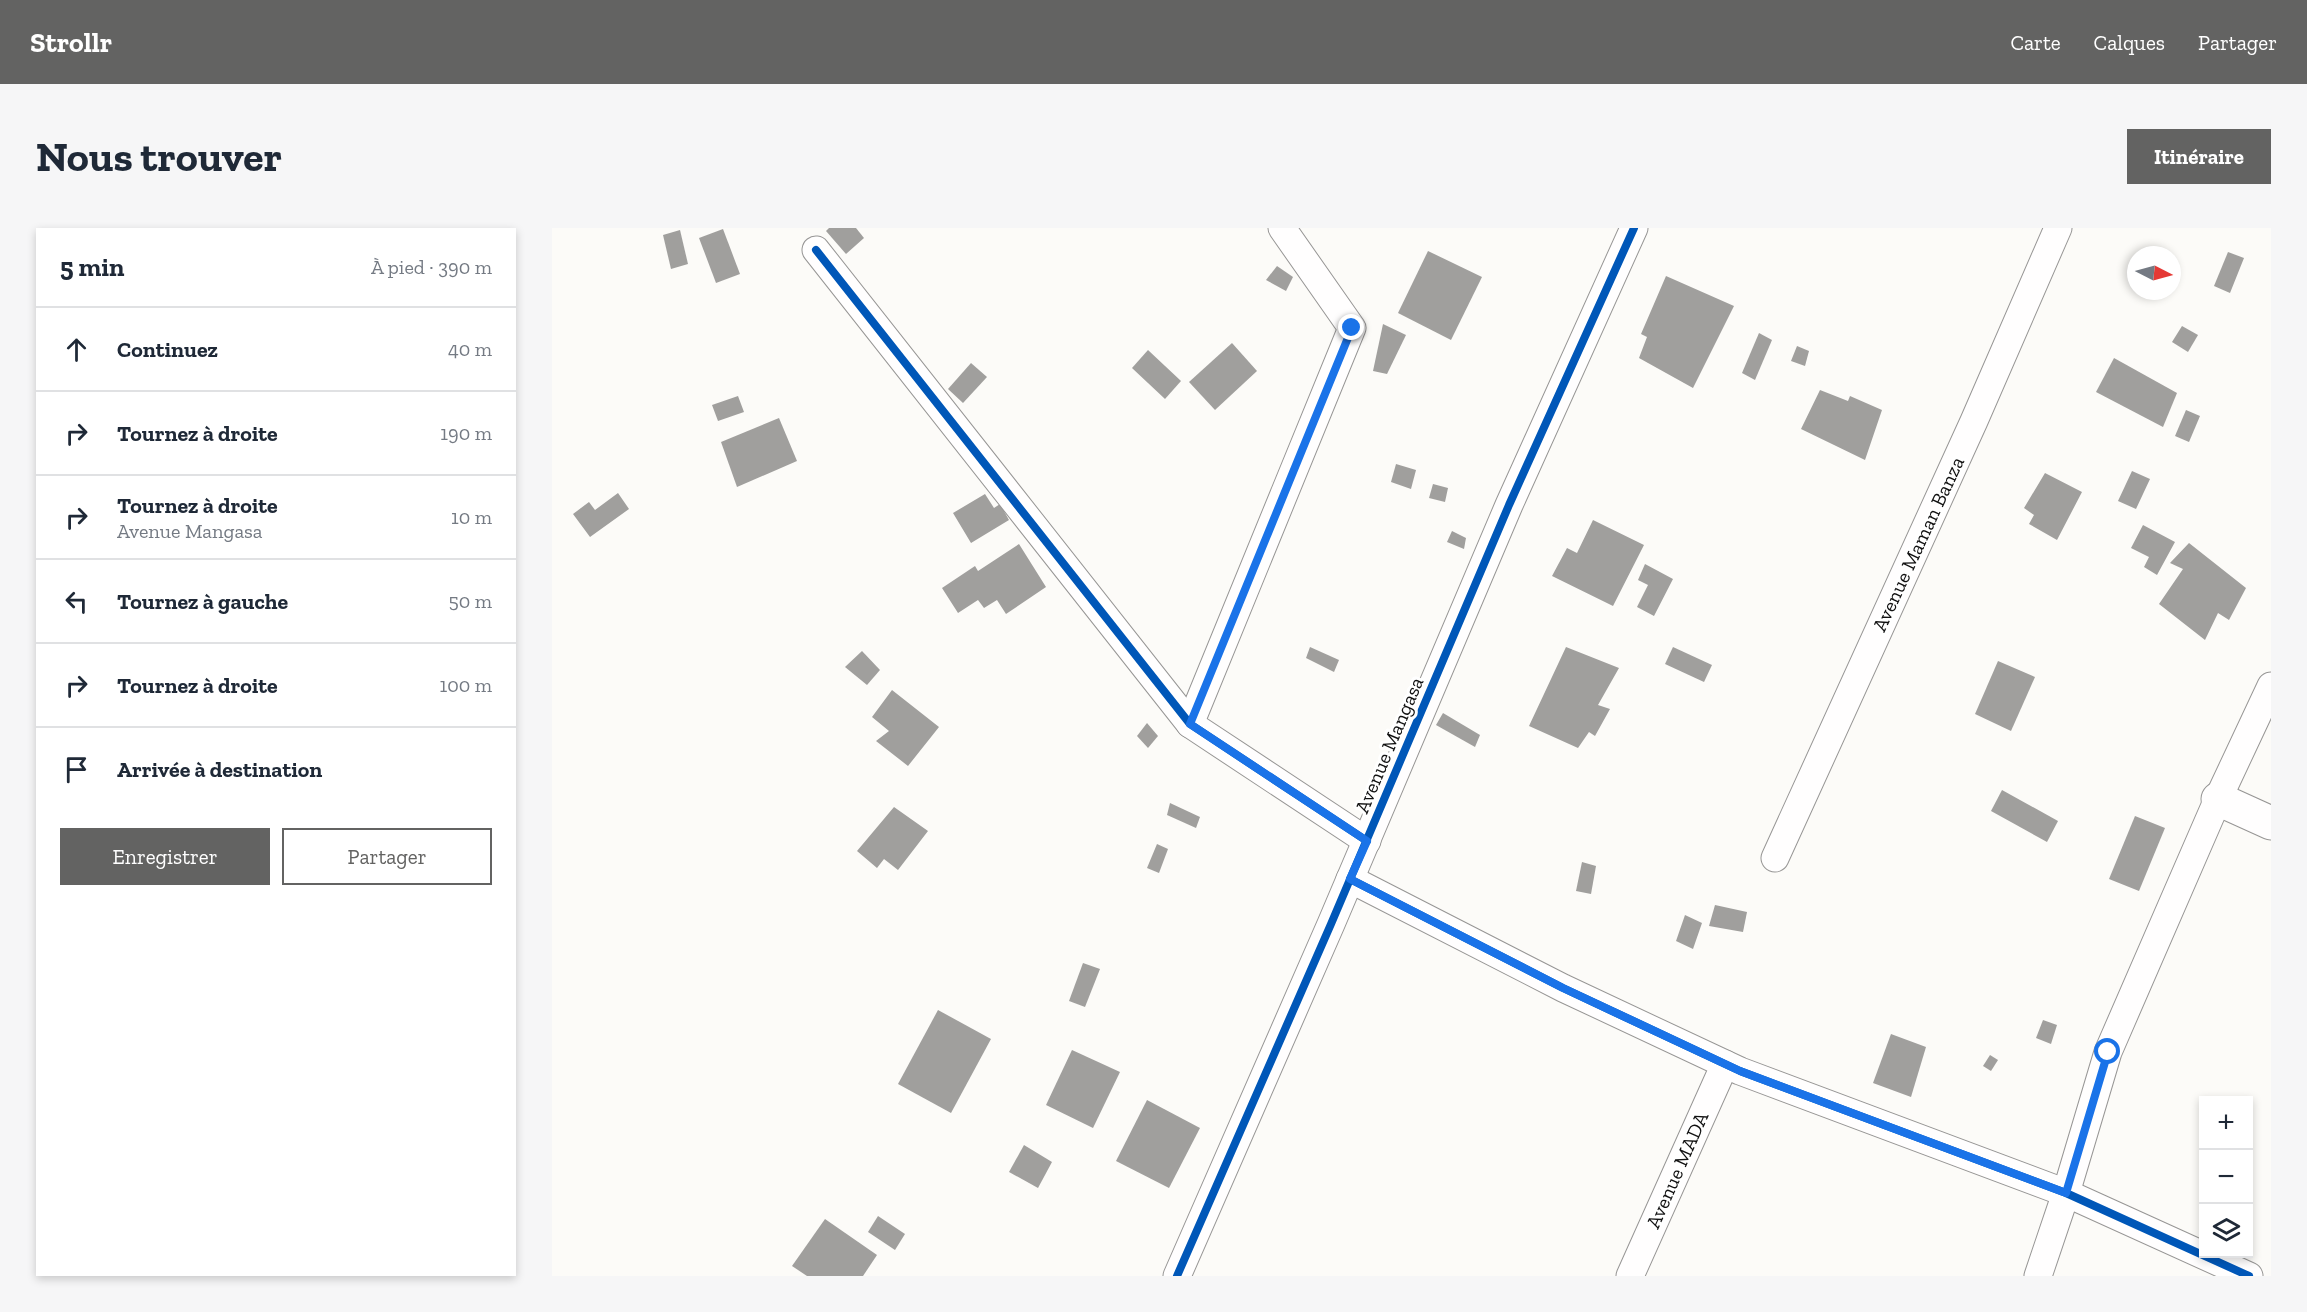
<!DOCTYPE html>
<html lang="fr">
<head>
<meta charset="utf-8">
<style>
  :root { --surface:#fff; --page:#f6f6f7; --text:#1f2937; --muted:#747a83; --line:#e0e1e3; --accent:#636362 }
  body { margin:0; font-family:"Zilla Slab",serif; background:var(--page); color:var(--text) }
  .controls { position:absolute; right:18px; bottom:18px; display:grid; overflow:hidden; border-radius:0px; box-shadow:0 3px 9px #0003 }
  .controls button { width:54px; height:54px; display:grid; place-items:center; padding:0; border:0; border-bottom:2px solid var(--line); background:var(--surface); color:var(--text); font:30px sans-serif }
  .compass { position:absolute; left:1575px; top:18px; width:54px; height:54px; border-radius:50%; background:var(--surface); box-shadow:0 3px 9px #0003; rotate:96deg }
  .stop { position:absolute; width:18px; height:18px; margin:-14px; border:4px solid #1a73e8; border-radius:50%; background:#fff }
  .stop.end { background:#1a73e8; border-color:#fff; box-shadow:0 2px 6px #0008 }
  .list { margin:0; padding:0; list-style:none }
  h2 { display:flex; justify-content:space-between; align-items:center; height:78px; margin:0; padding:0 24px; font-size:26px }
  h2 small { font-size:20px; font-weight:400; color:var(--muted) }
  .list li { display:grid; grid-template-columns:39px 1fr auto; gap:18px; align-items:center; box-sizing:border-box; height:84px; padding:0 24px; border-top:2px solid var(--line) }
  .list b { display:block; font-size:22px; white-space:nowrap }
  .list p { margin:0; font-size:20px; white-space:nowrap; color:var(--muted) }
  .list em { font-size:20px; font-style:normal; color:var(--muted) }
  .actions { display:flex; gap:12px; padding:18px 24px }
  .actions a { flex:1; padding:14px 0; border:2px solid var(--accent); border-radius:0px; text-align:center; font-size:21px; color:var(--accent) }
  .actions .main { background:var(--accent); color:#fff }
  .icon { flex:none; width:33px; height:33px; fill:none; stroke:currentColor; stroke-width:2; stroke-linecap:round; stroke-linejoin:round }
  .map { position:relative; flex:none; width:1719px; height:1048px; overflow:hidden; border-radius:0px }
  header { display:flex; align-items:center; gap:36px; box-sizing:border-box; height:84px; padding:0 30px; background:var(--accent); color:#fff }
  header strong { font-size:28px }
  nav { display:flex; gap:33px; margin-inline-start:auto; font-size:21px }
  .intro { display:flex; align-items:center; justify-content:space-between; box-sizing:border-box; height:144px; padding:0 36px }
  h1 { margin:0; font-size:42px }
  .button { padding:15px 27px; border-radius:0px; background:var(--accent); color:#fff; font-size:21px; font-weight:700 }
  main { display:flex; gap:36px; padding:0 36px }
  aside { flex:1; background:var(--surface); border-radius:0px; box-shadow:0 3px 9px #0003 }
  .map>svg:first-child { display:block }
  .building { fill:#a09f9d }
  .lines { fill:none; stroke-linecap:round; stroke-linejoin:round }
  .minor-casing { stroke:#979695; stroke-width:29 }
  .tertiary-casing { stroke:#979695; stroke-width:35 }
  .minor { stroke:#fffefe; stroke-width:27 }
  .tertiary { stroke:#fffefe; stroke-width:33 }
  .cycleway-casing { stroke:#fff; stroke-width:11 }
  .cycleway { stroke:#0057b8; stroke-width:8 }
  .route { stroke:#1a73e8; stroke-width:8 }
  .labels { text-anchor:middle; stroke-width:6; stroke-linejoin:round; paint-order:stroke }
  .street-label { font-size:20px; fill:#111; stroke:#fff }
</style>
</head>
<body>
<header>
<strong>Strollr</strong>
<nav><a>Carte</a><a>Calques</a><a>Partager</a></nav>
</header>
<div class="intro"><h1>Nous trouver</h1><a class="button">Itinéraire</a></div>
<main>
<aside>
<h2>5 min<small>À pied · 390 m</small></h2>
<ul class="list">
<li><svg class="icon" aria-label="ahead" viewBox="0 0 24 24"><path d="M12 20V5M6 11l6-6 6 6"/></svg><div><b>Continuez</b></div><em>40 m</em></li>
<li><svg class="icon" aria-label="right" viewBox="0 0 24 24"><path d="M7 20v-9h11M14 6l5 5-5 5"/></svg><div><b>Tournez à droite</b></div><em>190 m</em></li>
<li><svg class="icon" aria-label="right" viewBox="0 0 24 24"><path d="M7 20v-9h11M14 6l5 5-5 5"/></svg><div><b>Tournez à droite</b><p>Avenue Mangasa</p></div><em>10 m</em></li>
<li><svg class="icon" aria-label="left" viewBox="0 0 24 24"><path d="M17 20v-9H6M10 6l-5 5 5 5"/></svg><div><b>Tournez à gauche</b></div><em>50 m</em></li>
<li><svg class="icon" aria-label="right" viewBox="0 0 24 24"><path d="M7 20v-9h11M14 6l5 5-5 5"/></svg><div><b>Tournez à droite</b></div><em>100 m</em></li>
<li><svg class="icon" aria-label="arrive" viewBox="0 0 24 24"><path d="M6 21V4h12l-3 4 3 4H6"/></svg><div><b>Arrivée à destination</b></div></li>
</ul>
<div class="actions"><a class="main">Enregistrer</a><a>Partager</a></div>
</aside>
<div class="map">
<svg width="1719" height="1048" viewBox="0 0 1719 1048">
  <rect width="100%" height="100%" fill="#fcfbf8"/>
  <g class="building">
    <path d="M277,0H304L312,10L294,26L274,3Z"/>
    <path d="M171,1L188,46L164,55L147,10Z"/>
    <path d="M128,2L136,36L119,41L111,7Z"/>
    <path d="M876,23L930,49L899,112L846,85Z"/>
    <path d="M1676,24L1692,30L1678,65L1662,58Z"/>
    <path d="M725,38L741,49L734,63L714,52Z"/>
    <path d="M1114,48L1182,78L1141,160L1087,130L1095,109L1089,106Z"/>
    <path d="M831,96L854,107L835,146L821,143Z"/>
    <path d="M1630,98L1646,107L1636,124L1620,114Z"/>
    <path d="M1207,105L1220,112L1203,152L1190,145Z"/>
    <path d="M680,115L705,143L663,182L637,154Z"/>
    <path d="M1245,118L1257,123L1253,138L1239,133Z"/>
    <path d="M596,122L629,153L613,171L580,140Z"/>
    <path d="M1562,130L1625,165L1611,199L1544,164Z"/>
    <path d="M419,135L435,149L411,175L396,161Z"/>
    <path d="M1268,162L1296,173L1298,168L1330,182L1313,232L1249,201Z"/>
    <path d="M186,168L192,184L166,193L160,177Z"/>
    <path d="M1634,182L1648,188L1637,214L1623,208Z"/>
    <path d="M227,190L245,233L185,259L169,214Z"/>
    <path d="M844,236L864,242L859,261L839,254Z"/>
    <path d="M1580,243L1598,251L1584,281L1566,273Z"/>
    <path d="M1493,245L1530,264L1505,312L1477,296L1482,287L1472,280Z"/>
    <path d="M881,256L896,260L893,274L877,270Z"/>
    <path d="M66,265L77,281L38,309L21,286L37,274L43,282Z"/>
    <path d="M433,266L442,280L448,276L457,292L419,315L401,285Z"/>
    <path d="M1041,292L1092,317L1061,378L1000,348L1015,320L1025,325Z"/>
    <path d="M1591,297L1623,314L1605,347L1592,339L1597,329L1579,320Z"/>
    <path d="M900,303L914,310L912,321L895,314Z"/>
    <path d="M1637,315L1694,360L1677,392L1666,385L1653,412L1607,376L1631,341L1618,335Z"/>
    <path d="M467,316L494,359L454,386L445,372L432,380L426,372L406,385L390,360L423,338L426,343Z"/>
    <path d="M1093,336L1121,351L1102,388L1085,379L1096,357L1086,352Z"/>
    <path d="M758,419L787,432L782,444L754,430Z"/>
    <path d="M1014,419L1067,440L1046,477L1058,481L1043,508L1037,504L1026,520L977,498Z"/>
    <path d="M1121,419L1160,437L1152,454L1113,436Z"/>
    <path d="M310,423L328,442L315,457L293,439Z"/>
    <path d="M1446,433L1483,449L1459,503L1423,486Z"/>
    <path d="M340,462L387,499L356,538L324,513L337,503L320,489Z"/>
    <path d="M891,485L928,507L923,519L884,497Z"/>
    <path d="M595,495L606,508L596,520L585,508Z"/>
    <path d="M1450,562L1506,593L1495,614L1439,583Z"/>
    <path d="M618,575L648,589L644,600L615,587Z"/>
    <path d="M342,579L376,603L346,642L332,631L325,640L305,623Z"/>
    <path d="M1583,588L1613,600L1587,663L1557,651Z"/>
    <path d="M605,616L616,621L607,645L595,640Z"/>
    <path d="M1030,634L1044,638L1039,666L1024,663Z"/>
    <path d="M1163,677L1195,684L1191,704L1157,698Z"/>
    <path d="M1133,687L1150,695L1141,721L1124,713Z"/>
    <path d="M531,735L548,741L533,779L517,773Z"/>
    <path d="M386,782L439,811L399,885L346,856Z"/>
    <path d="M1491,792L1505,797L1499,816L1484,810Z"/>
    <path d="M1339,806L1374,819L1359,869L1321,855Z"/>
    <path d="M520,822L568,844L541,900L494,877Z"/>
    <path d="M1438,827L1446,832L1439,843L1431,838Z"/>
    <path d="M595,872L648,900L617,960L564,933Z"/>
    <path d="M472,917L500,934L486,960L457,944Z"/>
    <path d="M326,988L353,1006L343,1022L316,1004Z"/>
    <path d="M273,991L325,1027L311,1048H255L240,1038Z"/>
  </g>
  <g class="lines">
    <defs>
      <g id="minor">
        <path d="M264,22L638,496L815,613"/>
        <path d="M638,496L800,100L730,0"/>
        <path d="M1223,630L1422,193L1506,0"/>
        <path d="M798,651L1011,760L1188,843L1514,965L1697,1048"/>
        <path d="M625,1048L779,696L957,277L1082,0"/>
        <path d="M1078,1048L1173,836"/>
        <path d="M1486,1048L1514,965L1556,824L1666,571L1719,458"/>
      </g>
      <path id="tertiary" d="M1666,571L1719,595"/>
    </defs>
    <use href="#minor" class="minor-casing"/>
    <use href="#tertiary" class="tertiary-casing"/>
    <use href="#minor" class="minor"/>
    <use href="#tertiary" class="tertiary"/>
    <defs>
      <g id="cycleway">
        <path d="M264,22L638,496L815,613"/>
        <path d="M798,651L1011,760L1188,843L1514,965L1697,1048"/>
        <path d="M625,1048L779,696L957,277L1082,0"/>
      </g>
    </defs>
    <use href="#cycleway" class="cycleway-casing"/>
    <use href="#cycleway" class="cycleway"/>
  </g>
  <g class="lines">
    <path class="route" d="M800,100L638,496L815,613L798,651L1011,760L1188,843L1514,965L1556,824"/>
  </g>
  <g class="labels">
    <g class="street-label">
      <text transform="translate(1366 316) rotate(-65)" y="7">Avenue Maman Banza</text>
      <text transform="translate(837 517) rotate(-67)" y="7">Avenue Mangasa</text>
      <text transform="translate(1125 942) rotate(-66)" y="7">Avenue MADA</text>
    </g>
  </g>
</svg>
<div class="controls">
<button>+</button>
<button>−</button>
<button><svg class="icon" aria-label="layers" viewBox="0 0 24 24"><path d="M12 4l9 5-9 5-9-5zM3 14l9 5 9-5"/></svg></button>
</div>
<svg class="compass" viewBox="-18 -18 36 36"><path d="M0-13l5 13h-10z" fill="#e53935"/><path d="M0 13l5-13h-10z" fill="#747a83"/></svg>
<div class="stop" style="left:1556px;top:824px"></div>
<div class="stop end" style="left:800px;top:100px"></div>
</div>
</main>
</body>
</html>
